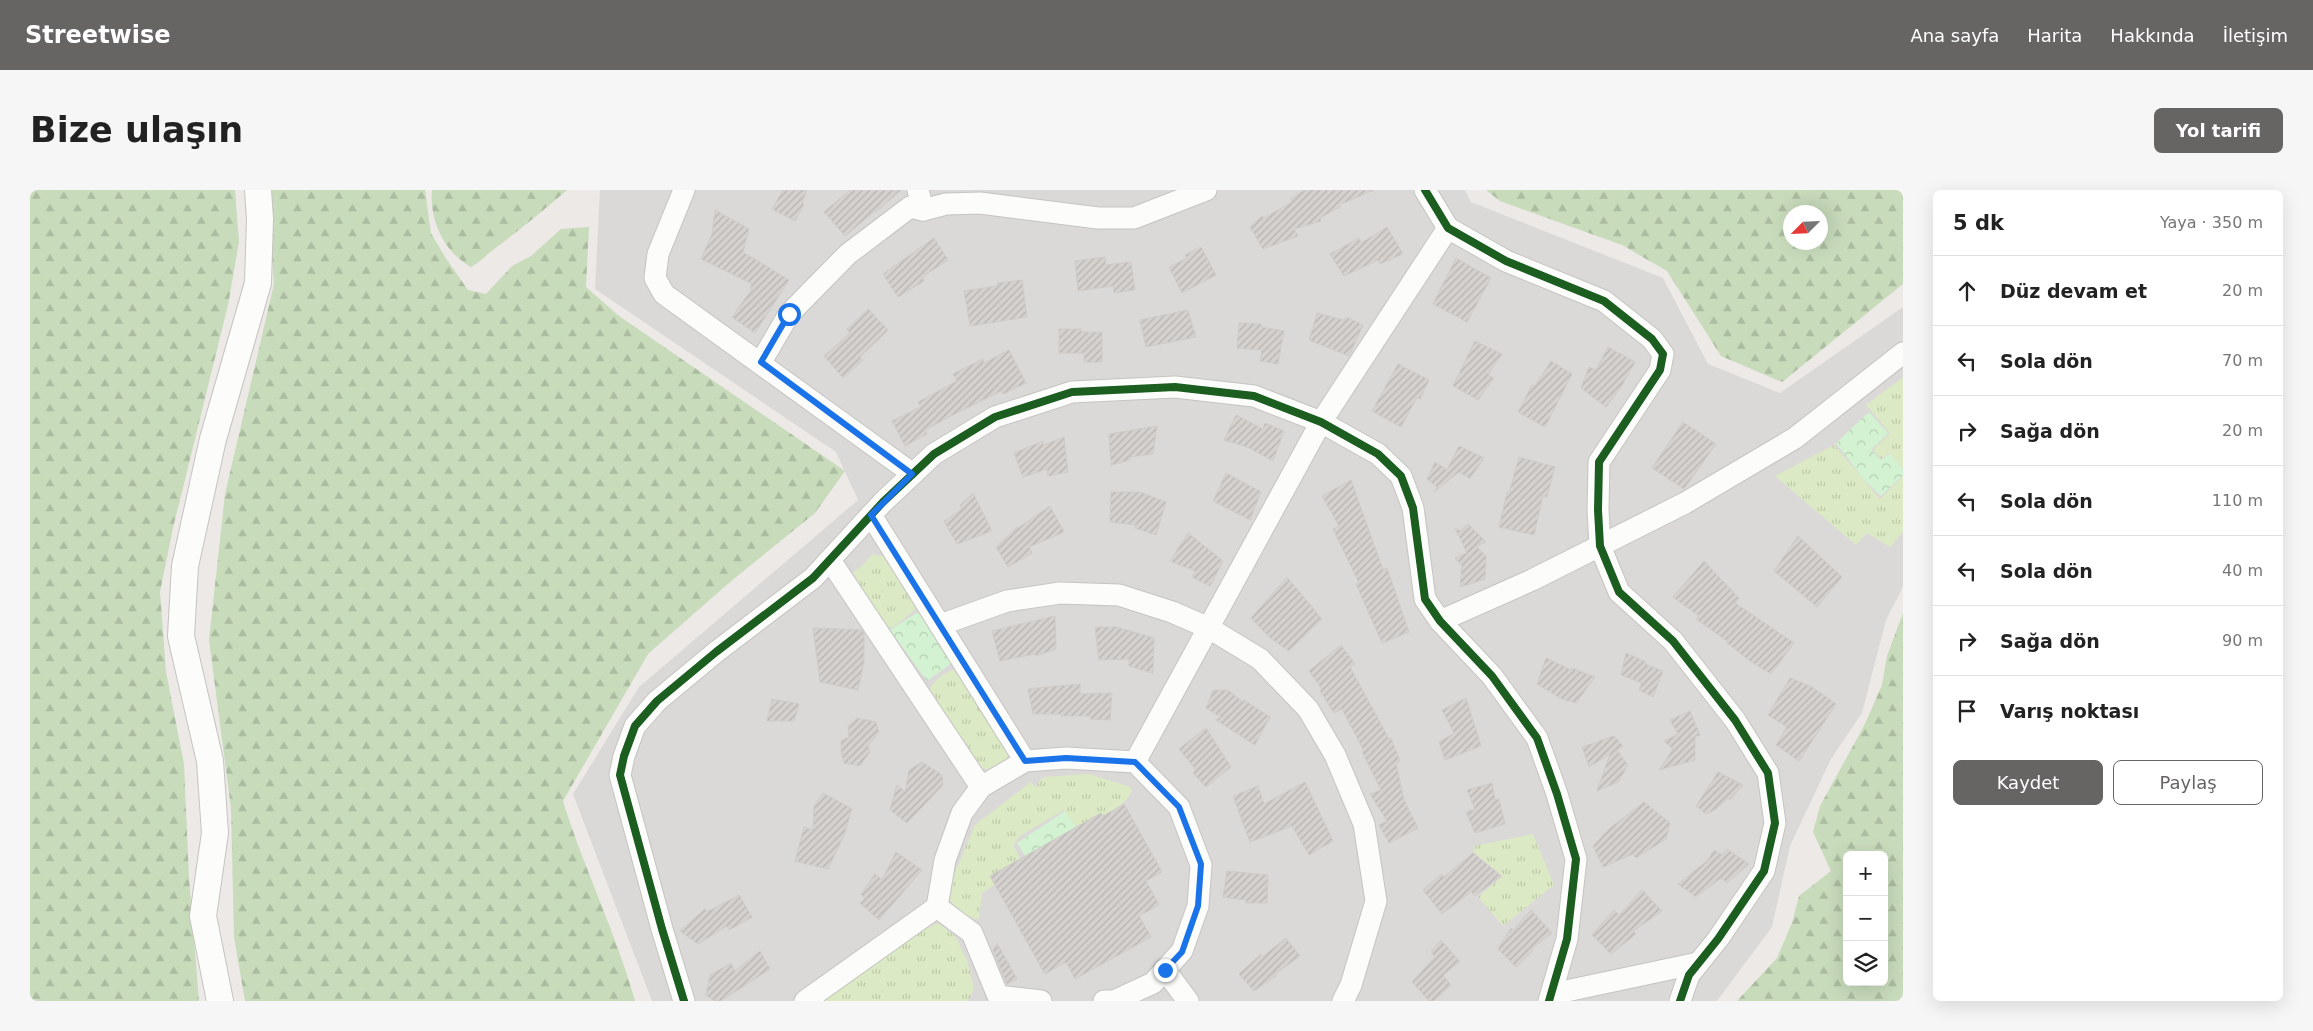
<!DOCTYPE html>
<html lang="tr">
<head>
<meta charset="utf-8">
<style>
  :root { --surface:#fff; --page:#f6f6f6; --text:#222; --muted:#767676; --line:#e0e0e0; --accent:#666564 }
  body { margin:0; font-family:"DejaVu Sans",sans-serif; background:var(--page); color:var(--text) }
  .controls { position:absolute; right:15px; bottom:15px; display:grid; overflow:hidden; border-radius:8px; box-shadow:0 5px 20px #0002 }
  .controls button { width:45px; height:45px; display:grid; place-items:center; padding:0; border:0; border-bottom:1px solid var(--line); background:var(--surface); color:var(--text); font:25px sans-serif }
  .compass { position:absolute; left:1753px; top:15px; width:45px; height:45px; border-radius:50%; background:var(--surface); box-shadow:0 5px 20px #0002; rotate:246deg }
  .stop { position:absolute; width:15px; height:15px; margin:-11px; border:4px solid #1a73e8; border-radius:50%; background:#fff }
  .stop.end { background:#1a73e8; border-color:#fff; box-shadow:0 1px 5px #0008 }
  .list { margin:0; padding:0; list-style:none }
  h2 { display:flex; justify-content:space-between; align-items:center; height:65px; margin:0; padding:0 20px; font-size:21px }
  h2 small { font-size:16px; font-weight:400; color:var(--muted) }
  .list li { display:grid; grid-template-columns:32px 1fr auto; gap:15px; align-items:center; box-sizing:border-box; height:70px; padding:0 20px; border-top:1px solid var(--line) }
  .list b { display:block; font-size:19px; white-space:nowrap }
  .list em { font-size:16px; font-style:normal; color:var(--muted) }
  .actions { display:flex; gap:10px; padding:15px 20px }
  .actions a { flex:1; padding:11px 0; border:1px solid var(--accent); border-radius:8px; text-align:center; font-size:18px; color:var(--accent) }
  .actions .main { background:var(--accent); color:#fff }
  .icon { flex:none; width:28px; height:28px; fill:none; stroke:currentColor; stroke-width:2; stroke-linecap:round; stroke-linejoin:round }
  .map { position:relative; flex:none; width:1873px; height:811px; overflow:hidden; border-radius:8px }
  header { display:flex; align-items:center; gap:30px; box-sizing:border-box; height:70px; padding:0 25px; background:var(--accent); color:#fff }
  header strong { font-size:24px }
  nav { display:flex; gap:28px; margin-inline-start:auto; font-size:18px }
  .intro { display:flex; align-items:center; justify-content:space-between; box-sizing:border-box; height:120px; padding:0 30px }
  h1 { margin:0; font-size:35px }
  .button { padding:12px 22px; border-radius:8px; background:var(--accent); color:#fff; font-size:18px; font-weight:700 }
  main { display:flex; gap:30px; padding:0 30px }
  aside { flex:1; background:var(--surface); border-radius:8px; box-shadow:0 5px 20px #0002 }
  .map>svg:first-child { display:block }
  .residential { fill:#dbd9d8 }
  .religious { fill:#dad9d8 }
  .grass { fill:url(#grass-tufts) }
  .forest { fill:url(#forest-firs); fill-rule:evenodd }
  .park { fill:url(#park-crowns) }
  .building { fill:url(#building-hatch); stroke:#cfcbc8 }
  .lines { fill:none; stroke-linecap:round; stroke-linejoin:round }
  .minor-casing { stroke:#c5c4c2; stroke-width:23 }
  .tertiary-casing { stroke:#c5c4c2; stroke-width:28 }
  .minor { stroke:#fcfcfb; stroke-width:21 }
  .tertiary { stroke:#fcfcfb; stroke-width:26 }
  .cycleway-casing { stroke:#fff; stroke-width:11 }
  .cycleway { stroke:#1b5e20; stroke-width:8 }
  .route { stroke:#1a73e8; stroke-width:6 }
</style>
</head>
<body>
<header>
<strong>Streetwise</strong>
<nav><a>Ana sayfa</a><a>Harita</a><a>Hakkında</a><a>İletişim</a></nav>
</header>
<div class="intro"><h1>Bize ulaşın</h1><a class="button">Yol tarifi</a></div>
<main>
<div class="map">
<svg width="1873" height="811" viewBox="0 0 1873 811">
  <defs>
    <pattern id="grass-tufts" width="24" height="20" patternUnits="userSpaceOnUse" patternTransform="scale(1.25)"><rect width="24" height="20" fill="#dbeac4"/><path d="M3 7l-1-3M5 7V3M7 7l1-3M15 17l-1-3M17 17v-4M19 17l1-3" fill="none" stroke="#bcc8a8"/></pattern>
    <pattern id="forest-firs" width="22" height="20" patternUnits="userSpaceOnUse" patternTransform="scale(1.25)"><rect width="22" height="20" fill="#c8dbbb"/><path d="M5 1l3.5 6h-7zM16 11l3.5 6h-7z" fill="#abbca0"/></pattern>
    <pattern id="park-crowns" width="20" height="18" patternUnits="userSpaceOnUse" patternTransform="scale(1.25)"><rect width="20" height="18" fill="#d3f2d1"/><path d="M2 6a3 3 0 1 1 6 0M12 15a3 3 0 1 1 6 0" fill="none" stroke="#b5cfb3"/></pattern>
    <pattern id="building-hatch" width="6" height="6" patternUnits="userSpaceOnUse" patternTransform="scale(1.25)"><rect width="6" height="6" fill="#d5d1cf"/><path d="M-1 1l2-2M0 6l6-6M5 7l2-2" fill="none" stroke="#b6b3b1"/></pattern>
  </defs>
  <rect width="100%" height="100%" fill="#ece9e6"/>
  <path class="residential" d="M570,0H1435L1441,12L1633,88L1678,174L1750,203L1873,117V397L1856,430L1832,523L1801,569L1760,656L1742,737L1687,811H622L543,604L609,497L828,310L806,262L565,99Z"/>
  <path class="religious" d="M956,721L973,746L959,762L945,733L951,728L953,722Z"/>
  <g class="grass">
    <path d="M1873,187V280L1859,263L1851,269L1843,260L1860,243L1836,215Z"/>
    <path d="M1804,255L1850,309L1873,286V342L1860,357L1837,343L1826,355L1745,286Z"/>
    <path d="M843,364L855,367L872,392L886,419L864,437L852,438L831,403L823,382L831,377Z"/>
    <path d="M926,478L967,542L980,570L960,580L951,578L899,503C900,491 916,483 926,478Z"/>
    <path d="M1059,584L1100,597L1102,600C1094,620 1067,630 1049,641L1034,620L990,646L983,656L985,658L993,675L952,703L949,729C934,728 924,717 916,704L945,635L1001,592L1006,598L1008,592L1014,587Z"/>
    <path d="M1503,644L1524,695L1473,736L1448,707L1473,686L1444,663V656Z"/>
    <path d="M908,733L925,746L938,773L944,799L938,811H791L889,742Z"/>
  </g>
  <g class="forest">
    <path d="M0,0H205L209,52L198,115L143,338L130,402L136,482L154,574L159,688L169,811H0Z"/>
    <path d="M237,0H395L401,43L415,67L438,100L456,104L482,76L501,66L531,39L559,37L556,97L589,126L815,281L785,323L700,392L618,464L533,611C554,679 586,743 605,811H215L204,747L201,618L179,450L195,304L244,94Z"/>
    <path d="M402,0H537C513,21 488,41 463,60C455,66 450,72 441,77C414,62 399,30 402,0Z"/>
    <path d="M1456,0H1873V94L1752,192L1691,166L1637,81L1592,55L1470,11ZM1790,22V52H1760V22Z"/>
    <path d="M1873,423V811H1707L1747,768L1762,733L1769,706L1801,681L1783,642L1790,616L1835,534L1852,495L1857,466ZM1817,665H1854V792H1817Z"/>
  </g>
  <g class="park">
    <path d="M1839,222L1858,243L1841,260L1851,270L1860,264L1873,280V285L1851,306L1834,290L1806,253Z"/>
    <path d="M888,422L922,473L897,491L860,440Z"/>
    <path d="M1035,621L1048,640L999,672L987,653Z"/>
  </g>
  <g class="building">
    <path d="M753,0H777L772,12L774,14L765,31L742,19Z"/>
    <path d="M820,0H871L846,22L845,21L815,46L794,22Z"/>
    <path d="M1275,0H1344L1309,15L1310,17L1290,28L1291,31L1264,39L1268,46L1233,59L1220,37L1232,26L1234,28L1262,12L1260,9Z"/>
    <path d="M685,20L719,39L713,62L759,90L725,143L702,127L722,99L720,98L722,94L671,69L682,44Z"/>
    <path d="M1357,37L1373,64L1350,74L1348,70L1314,86L1300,64L1329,48L1331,53Z"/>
    <path d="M904,48L918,70L892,87L894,91L868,107L853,84Z"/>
    <path d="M1171,57L1186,85L1152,103L1139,77L1157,68L1155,65Z"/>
    <path d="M1075,67L1076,75L1101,72L1105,100L1084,103L1083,96L1048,101L1045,71Z"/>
    <path d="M1426,68L1461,88L1437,132L1403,114Z"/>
    <path d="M992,90L997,127L940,136L934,101L967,96V93Z"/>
    <path d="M838,119L858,140L830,167L833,170L813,188L794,166L820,143L817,139Z"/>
    <path d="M1158,120L1166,147L1116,157L1110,130Z"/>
    <path d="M1287,123L1314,130L1316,127L1333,135L1319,166L1279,150Z"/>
    <path d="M1209,133L1231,134V137L1254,141L1248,174L1230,171L1232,160L1207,158Z"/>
    <path d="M1029,139H1051V142H1072V172H1054V163H1029Z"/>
    <path d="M1445,151L1472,164L1458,185L1464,188L1448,210L1423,196Z"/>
    <path d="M1578,157L1605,172L1591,197L1576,217L1551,198L1559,177L1566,180Z"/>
    <path d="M979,160L996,193L973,204L971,201L923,225L895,240L897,244L875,256L862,231L891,217L888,212L927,191L923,184L953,169L954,173Z"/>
    <path d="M1521,171L1542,184L1515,237L1488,222L1502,195L1505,196Z"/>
    <path d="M1368,174L1399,190L1390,209L1387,207L1371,237L1342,221Z"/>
    <path d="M1206,225L1233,239L1235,233L1254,241L1243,271L1217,257L1194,250Z"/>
    <path d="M1653,232L1686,254L1654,299L1622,278Z"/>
    <path d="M1127,236L1123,264L1100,267V270L1081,275L1079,244Z"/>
    <path d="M1034,247L1038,282L1018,286L1017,279L993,287L984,263L1013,251V255Z"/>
    <path d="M1429,256L1454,268L1440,289L1429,282L1404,302L1407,297L1397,289L1405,272L1417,280Z"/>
    <path d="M1489,267L1525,277L1517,307L1513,306L1504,345L1469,337L1477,302L1479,303Z"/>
    <path d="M1196,283L1231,302L1220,330L1183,311Z"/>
    <path d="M1321,290L1353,380L1357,378L1379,442L1352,453L1326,394L1329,393L1303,339L1309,336L1292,306Z"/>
    <path d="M1081,302H1110L1136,312L1126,345L1105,338L1106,335L1080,332Z"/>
    <path d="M943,303L962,341L927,354L914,331L932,319L930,315Z"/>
    <path d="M1020,316L1034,342L999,357L1002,363L978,377L966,357L987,337L988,338Z"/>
    <path d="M1438,334L1456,352L1446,356L1456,366L1455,389L1430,397L1432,376L1425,368L1437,363L1425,338L1430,341Z"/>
    <path d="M1158,343L1193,371L1180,396L1162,387L1165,381L1140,371Z"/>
    <path d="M1768,346L1812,387L1787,417L1744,381Z"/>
    <path d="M1674,371L1709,408L1705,413L1764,453L1741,484L1720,471L1696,452L1697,451L1666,429L1669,426L1643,407Z"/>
    <path d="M1257,387L1292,429L1259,461L1240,448L1221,428Z"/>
    <path d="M1025,426L1026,459L1006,466L1005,464L970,471L962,441Z"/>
    <path d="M1065,437H1086L1124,448L1123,483L1099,476V469L1069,470Z"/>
    <path d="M783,438L832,440L834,444V472L828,500L790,492Z"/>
    <path d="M1311,455L1325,474L1320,477L1359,549L1361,548L1370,571L1366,573L1374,610L1388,638L1359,653L1349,635L1357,631L1340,604L1351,600L1332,562L1334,561L1312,519L1304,523L1290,501L1292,499L1279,481Z"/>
    <path d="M1596,463L1616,472L1615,474L1633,481L1623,507L1609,500L1612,493L1591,485Z"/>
    <path d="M1516,468L1541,480L1542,478L1565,487L1546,513L1530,508L1507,494Z"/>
    <path d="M1760,488L1782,497L1806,514L1769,571L1746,555L1757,537L1738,525Z"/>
    <path d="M1050,494V504L1082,503L1080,530L1060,529V526H1031V524H1003L998,499Z"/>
    <path d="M1183,500H1198L1213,512L1214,510L1240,527L1225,555L1186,530L1191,527L1176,518Z"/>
    <path d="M1436,508L1451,556L1415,570L1409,552L1424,543L1412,520Z"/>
    <path d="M742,509L769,514L764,531H737Z"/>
    <path d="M1660,521L1670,545L1665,547V570L1629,580L1643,559L1634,551L1648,544L1640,530Z"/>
    <path d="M827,528L846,532L849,542L838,556L840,562L830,576L814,573L811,562V551L819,547L818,536Z"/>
    <path d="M1176,538L1201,577L1176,597L1163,583L1166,580L1149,559Z"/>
    <path d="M1584,546L1593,556L1587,560L1598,575L1588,592L1567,601L1580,564L1559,577L1552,557Z"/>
    <path d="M892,572L912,585L913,595L877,633L860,620L867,595L875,602L879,580Z"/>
    <path d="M1688,582L1713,595L1700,610L1698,608L1685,620L1676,624L1666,616Z"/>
    <path d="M1275,592L1303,651L1279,665L1262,636L1220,652L1203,606L1228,596L1234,614Z"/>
    <path d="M1462,593L1465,610L1469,609L1475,634L1445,643L1436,622L1445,619L1437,600Z"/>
    <path d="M793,603L822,619L814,645L798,679L765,671L774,637L783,640L784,616Z"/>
    <path d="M1614,612L1640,633L1636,649L1606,668L1603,664L1573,677L1563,656L1580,638Z"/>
    <path d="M1094,614L1132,682L1116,691L1129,715L1109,726L1121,747L1045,789L1036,772L1015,784L960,686L1071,623L1073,626Z"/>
    <path d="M1697,659L1719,674L1697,693L1691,688L1666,707L1648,694L1678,670L1684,660L1692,665Z"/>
    <path d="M866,662L892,680L849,730L830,713L835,709L831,704L845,684L852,690Z"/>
    <path d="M1443,663L1471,686L1445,706L1441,702L1412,724L1393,700L1411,684L1414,687Z"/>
    <path d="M1197,681L1238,685L1237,713H1216V710L1193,707Z"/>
    <path d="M1612,700L1632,721L1603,741L1606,744L1581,764L1562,745L1584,720L1589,725Z"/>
    <path d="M709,705L722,727L699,740L697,736L668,754L650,741L675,719L677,722Z"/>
    <path d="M1501,720L1522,743L1501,759L1503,761L1486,777L1468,759L1481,738L1483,740Z"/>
    <path d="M1256,748L1270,766L1245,784L1246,786L1224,801L1209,784L1231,764L1232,767Z"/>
    <path d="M1411,750L1430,772L1413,785L1421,795L1404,811H1399L1382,792L1405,767L1401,762Z"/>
    <path d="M967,753L987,789L977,794L963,760Z"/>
    <path d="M730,761L740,779L691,811H684L676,805L680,785L701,773L705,781Z"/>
  </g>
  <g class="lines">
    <defs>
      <g id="minor">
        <path d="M654,0L628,64L625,88L634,104L883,284"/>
        <path d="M888,0L893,20"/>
        <path d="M1395,0L1418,38L1476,71L1574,111L1622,149L1633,164L1630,180L1569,272L1568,320L1570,356L1589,402L1643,451L1705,530L1738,583L1745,633L1734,681L1688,749L1659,785L1650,811"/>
        <path d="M731,172L759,124L818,64L880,17L893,20L916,14L950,13L1068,28H1104L1176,0"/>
        <path d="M841,325L995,571"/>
        <path d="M800,370L951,597"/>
        <path d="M1410,431L1502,390L1655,313L1765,248L1873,163"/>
        <path d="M910,435L977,411L1030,403L1089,405L1142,422L1179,438L1230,469L1278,519L1305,565L1334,634L1346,711L1321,795L1313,811"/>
        <path d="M1105,572L1291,232L1418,38"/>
        <path d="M1135,780L1158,811"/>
        <path d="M1522,804L1668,773"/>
        <path d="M654,811L632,739L590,585L594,566L605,536L627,511L686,462L783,388L853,312L904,264L965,227L1042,202L1145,197L1224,206L1291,232L1348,264L1371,286L1383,318L1395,409L1410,431L1462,486L1507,548L1527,604L1546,669L1537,749L1519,811"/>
        <path d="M775,811L907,717"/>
        <path d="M1011,811L968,806L942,743L907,717L915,670L932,623L951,597L995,571L1036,568L1105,572L1149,617L1171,675L1168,716L1152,761L1123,793L1084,811H1074"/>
      </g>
      <path id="tertiary" d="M190,811L173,726L185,643L180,571L151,446L155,376L183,249L228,93L230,29L228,0"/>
    </defs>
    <use href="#minor" class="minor-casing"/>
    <use href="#tertiary" class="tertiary-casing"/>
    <use href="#minor" class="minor"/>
    <use href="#tertiary" class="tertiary"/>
    <defs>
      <g id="cycleway">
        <path d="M1395,0L1418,38L1476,71L1574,111L1622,149L1633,164L1630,180L1569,272L1568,320L1570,356L1589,402L1643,451L1705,530L1738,583L1745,633L1734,681L1688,749L1659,785L1650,811"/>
        <path d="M654,811L632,739L590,585L594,566L605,536L627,511L686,462L783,388L853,312L904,264L965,227L1042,202L1145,197L1224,206L1291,232L1348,264L1371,286L1383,318L1395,409L1410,431L1462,486L1507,548L1527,604L1546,669L1537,749L1519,811"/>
      </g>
    </defs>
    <use href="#cycleway" class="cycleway-casing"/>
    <use href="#cycleway" class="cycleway"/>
  </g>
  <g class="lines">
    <path class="route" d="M759,124L731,172L882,284L841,325L995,571L1036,568L1105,572L1149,617L1171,674L1168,716L1152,762L1135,780"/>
  </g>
</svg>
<div class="controls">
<button>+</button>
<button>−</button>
<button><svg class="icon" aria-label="layers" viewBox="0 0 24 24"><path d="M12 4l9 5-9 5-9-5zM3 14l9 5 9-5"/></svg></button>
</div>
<svg class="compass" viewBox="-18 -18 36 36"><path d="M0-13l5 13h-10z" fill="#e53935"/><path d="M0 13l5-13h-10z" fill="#767676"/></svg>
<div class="stop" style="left:759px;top:124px"></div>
<div class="stop end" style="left:1135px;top:780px"></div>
</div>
<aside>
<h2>5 dk<small>Yaya · 350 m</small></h2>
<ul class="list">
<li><svg class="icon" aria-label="ahead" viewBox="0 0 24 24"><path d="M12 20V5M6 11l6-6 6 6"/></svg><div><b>Düz devam et</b></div><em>20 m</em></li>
<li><svg class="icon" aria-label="left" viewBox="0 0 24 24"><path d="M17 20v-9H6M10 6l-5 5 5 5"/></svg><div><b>Sola dön</b></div><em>70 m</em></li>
<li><svg class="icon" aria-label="right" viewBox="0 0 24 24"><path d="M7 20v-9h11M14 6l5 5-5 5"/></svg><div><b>Sağa dön</b></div><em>20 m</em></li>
<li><svg class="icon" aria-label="left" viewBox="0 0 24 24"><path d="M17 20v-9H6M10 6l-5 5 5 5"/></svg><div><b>Sola dön</b></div><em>110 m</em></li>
<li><svg class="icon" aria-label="left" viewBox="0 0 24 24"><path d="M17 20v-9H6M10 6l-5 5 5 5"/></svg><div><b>Sola dön</b></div><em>40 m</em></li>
<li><svg class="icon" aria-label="right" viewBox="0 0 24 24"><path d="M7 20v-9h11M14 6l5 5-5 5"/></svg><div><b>Sağa dön</b></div><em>90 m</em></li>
<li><svg class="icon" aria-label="arrive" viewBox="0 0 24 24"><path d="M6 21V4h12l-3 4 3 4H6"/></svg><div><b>Varış noktası</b></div></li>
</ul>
<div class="actions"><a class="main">Kaydet</a><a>Paylaş</a></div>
</aside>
</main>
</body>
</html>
